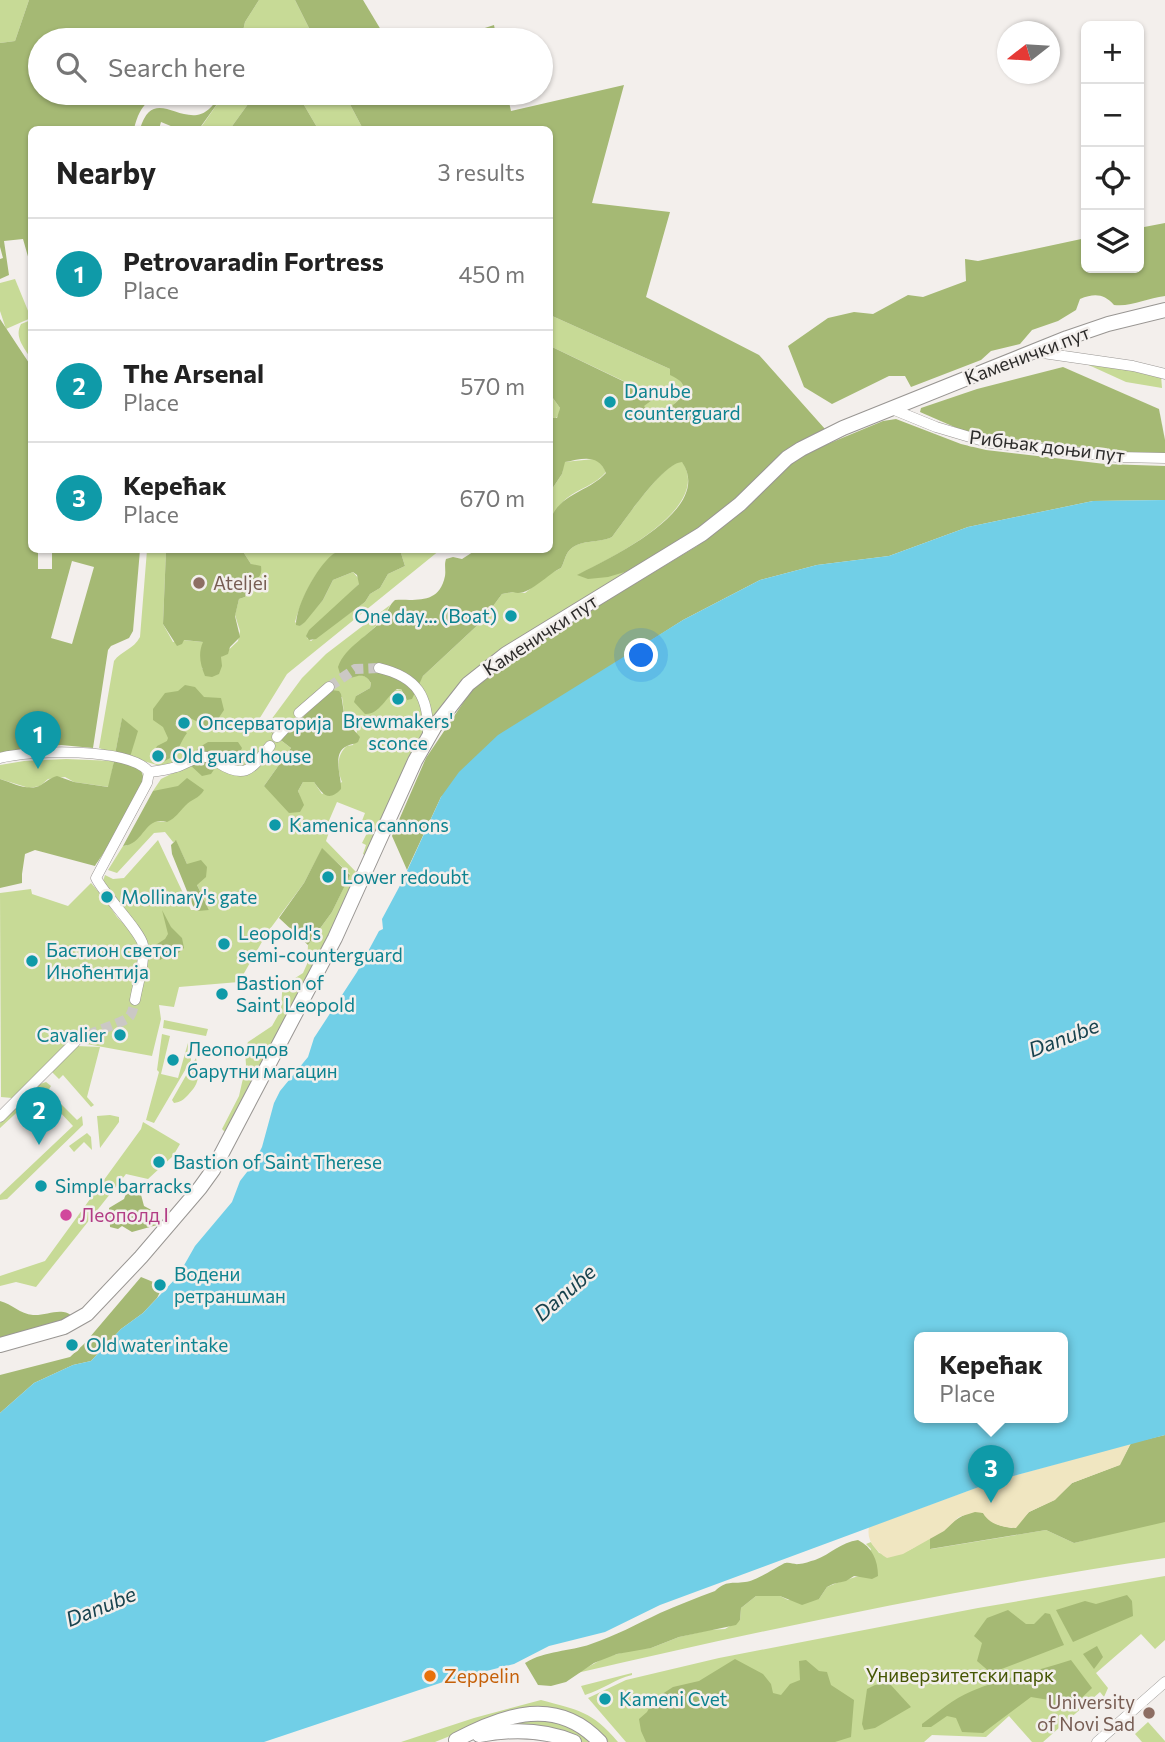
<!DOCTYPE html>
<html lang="en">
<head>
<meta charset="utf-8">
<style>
  :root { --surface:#fff; --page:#f6f6f6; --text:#222; --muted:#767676; --line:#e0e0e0; --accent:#428a86 }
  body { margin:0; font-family:Commissioner,sans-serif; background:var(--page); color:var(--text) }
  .controls { position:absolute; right:21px; top:21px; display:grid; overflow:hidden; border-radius:10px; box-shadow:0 2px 5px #0004 }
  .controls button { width:63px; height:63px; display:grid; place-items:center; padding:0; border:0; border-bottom:2px solid var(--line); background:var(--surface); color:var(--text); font:35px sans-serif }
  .compass { position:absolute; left:997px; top:21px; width:63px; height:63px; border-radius:50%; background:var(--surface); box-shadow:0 2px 5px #0004; rotate:253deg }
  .you { position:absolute; left:642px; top:656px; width:24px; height:24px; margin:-18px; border:5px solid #fff; border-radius:50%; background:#1a73e8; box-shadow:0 0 0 10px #1a73e833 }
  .badge { display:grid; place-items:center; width:46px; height:46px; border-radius:50%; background:var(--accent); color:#fff; font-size:23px; font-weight:700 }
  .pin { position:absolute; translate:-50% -58px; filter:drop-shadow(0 2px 4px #0008) }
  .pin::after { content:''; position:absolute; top:37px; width:24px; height:21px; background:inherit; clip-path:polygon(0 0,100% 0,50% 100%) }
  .popup { position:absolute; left:914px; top:1332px; width:154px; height:91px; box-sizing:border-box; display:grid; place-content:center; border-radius:10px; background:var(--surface); filter:drop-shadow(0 2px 5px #0005); font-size:23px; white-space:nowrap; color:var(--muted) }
  .popup b { font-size:26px; color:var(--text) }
  .popup::after { content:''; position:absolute; left:50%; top:100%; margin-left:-14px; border:14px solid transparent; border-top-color:var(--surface) }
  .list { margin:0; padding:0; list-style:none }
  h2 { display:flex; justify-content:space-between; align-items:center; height:91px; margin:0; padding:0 28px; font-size:30px }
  h2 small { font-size:23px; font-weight:400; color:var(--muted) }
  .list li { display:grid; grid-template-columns:46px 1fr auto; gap:21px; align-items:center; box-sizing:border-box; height:112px; padding:0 28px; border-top:2px solid var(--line) }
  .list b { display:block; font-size:26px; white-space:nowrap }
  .list p { margin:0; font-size:23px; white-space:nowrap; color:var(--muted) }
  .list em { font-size:23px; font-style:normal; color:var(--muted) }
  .icon { flex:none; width:38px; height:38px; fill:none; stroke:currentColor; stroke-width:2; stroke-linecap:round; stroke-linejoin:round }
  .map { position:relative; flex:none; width:1165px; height:1742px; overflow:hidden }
  .search { position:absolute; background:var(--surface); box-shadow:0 2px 5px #0004; left:28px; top:28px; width:525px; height:77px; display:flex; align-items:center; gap:18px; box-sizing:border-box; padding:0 24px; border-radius:38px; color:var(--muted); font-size:26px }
  .panel { position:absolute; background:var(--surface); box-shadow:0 2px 5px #0004; left:28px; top:126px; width:525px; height:427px; border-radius:10px }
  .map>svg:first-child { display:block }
  .green { fill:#c7da96; fill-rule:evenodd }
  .forest { fill:#a5b974; fill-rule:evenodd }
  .sand { fill:#f0e6c1 }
  .water { fill:#71cfe7; fill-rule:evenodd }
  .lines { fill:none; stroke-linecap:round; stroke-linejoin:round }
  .street-tunnel { stroke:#cbc8c5; stroke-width:10; stroke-dasharray:10 5; stroke-linecap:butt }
  .street-casing { stroke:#999693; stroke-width:11 }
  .secondary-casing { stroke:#999693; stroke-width:16 }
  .street { stroke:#fff; stroke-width:10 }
  .secondary { stroke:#fff; stroke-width:14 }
  .culture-dot { fill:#0f9aa8; stroke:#f3efec; stroke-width:2.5 }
  .education-dot { fill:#8d6e63; stroke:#f3efec; stroke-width:2.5 }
  .hotel-dot { fill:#d1479c; stroke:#f3efec; stroke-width:2.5 }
  .food-dot { fill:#e8710a; stroke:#f3efec; stroke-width:2.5 }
  .labels { text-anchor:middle; stroke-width:5; stroke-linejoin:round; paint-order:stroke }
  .street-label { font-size:19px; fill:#2d2c2b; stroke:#f3efec }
  .culture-label { font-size:19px; fill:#0d838f; stroke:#f3efec; text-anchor:start }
  .education-label { font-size:19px; fill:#785e54; stroke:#f3efec; text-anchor:start }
  .hotel-label { font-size:19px; fill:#b23c85; stroke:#f3efec; text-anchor:start }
  .park-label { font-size:19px; fill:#455603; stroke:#f3efec }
  .food-label { font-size:19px; fill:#c56008; stroke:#f3efec; text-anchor:start }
  .water-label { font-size:21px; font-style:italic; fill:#18434e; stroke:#f3efec }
</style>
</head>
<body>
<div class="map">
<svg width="1165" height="1742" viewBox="0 0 1165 1742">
  <rect width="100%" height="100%" fill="#f3efec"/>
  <g class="green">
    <path d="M0,0H29L15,41L0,43Z"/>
    <path d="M259,0H295L315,40H241L245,22Z"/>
    <path d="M225,93H256L230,129L199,130Z"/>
    <path d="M297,93H344L363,129H318Z"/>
    <path d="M15,279L31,318L6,329L0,311V283Z"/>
    <path d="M550,315L670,369L684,386C682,403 667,409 654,419L643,406L655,396L550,346Z"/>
    <path d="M31,320V359C24,347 14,337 21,324Z"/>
    <path d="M1082,362L1161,376L1162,388L1126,382Z"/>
    <path d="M550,394L560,408L559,415L555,419L550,418Z"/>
    <path d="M594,459L600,462L606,472C595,485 580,488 567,498C559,504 555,513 550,521V492L562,474L564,462Z"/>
    <path d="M682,461C714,509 610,558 578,575L635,569L465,681L366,856L363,854L366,845L362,843L368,831L360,826L365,813L337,802L325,830L329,832L326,841L358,874L349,901L225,1132L222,1129L239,1096L246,1065L245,1049L248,1042L272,1026L281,1010L282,993L286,984L303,973L307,964L308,945L332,912L350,874L322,849L304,883L267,933L239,982L179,987L174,1007L159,1005L161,1019L152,1056L70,1041L12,1098L1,1097L0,893L31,889L32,894L68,906L91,883L105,899L117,917L146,946L103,881L105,875L113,879L124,878L158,840L191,910H209L176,841L173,842L165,832L154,833L117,873L108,870L123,846H126L154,821L167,822L153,791L161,779L177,771L130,757L122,719L115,754L99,748L114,661C121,651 134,649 140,637L147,550H166L163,624L173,642L183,640L203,642L202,669L221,661V657L238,641L240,631L235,615L239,599L245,597L249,586L257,580L251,564L242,550H270L273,553L286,550H348C319,557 303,595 295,622L300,626L323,600L333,580L353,572L359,579V584L307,638L311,641L365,602L370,594L380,588L388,574L405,566L400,550H440L287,674L258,721L265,728L302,678L326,654L390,605L383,619L358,643L349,678C359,674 365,673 371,683L370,688L356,696C372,694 387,692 401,689L404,697L418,684L423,676L482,621L502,594L513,592L525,593L548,575L561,568C564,563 565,556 568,552C579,538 597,544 612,537C625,520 662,464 682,461ZM342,697L345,720L357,731L353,745L347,746C336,755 337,770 342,782L322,794L314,782H303L298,791L300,797L264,786L291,748L266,729L278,720L303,717L321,699Z"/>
    <path d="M66,759L114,761L109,787L74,782L65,777L48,779L40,786L29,788L0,779V765L24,761Z"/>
    <path d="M164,1020L208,1029L206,1036L163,1028Z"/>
    <path d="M162,1034L170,1036L161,1074L178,1078L188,1043L191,1060L154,1123L146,1120L159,1072L157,1070Z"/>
    <path d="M77,1046L100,1047L87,1097L94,1105L91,1107L63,1075L59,1079L52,1072Z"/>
    <path d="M196,1058C199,1074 201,1082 188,1095C183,1100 181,1102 174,1103L172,1100Z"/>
    <path d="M46,1082L51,1086L48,1091L77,1120L82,1116L83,1125L7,1199L0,1200V1195L73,1126L40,1091L0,1128V1123L40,1084Z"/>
    <path d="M110,1115L119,1117V1122L100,1148L97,1116Z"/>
    <path d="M143,1122L180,1144L173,1156L148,1179L126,1174L36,1287L16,1282L0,1286V1276L45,1261L141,1129Z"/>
    <path d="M87,1133L91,1137L92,1150L84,1142L74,1152L69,1146Z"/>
    <path d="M1157,1522H1165V1558C967,1587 771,1628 577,1673L606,1657L636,1649L651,1648L679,1637L709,1630L725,1629L740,1620L741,1608L756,1596H780L788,1600L819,1599L827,1587C834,1584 855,1576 862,1576L871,1549L866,1544L871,1542L879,1553C904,1557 910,1550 930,1537L931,1549L1046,1530L1074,1543Z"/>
    <path d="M1165,1576V1640L1155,1649L1141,1634L1096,1673L1108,1688L1104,1697L1100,1692L1043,1742H1032L1009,1716L986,1737L932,1735L924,1742H626L588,1698L626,1680L719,1658L978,1608Z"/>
    <path d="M632,1673V1675C615,1679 602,1690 585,1695L581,1686Z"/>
    <path d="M541,1700C578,1710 592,1711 618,1742H600L554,1714L455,1734L435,1742H401L474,1718Z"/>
    <path d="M525,1720C555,1721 570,1723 593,1742H579L505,1724Z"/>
    <path d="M1148,1722L1165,1741V1742H1142L1135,1734Z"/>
  </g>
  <g class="forest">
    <path d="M29,0H259L245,22L241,40H40V93H207C177,111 147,75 134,129L32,130L31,267L23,239L4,241L9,275L0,279V259L3,258L0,247V43L15,41Z"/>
    <path d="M295,0H363L387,40H315Z"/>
    <path d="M494,25L497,40H448Z"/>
    <path d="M624,85L592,203L670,212L646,297L759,355L825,429L720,515L635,569L608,577L588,579L577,575C609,558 715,510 682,462C663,463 625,520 612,537C598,544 579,538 568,552C565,556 564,563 561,568C546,575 527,598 513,592L502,594L482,621L423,676L412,699L407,700L401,689H397C386,697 379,715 365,714L354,702L356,696L370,688L371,683C363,670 356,678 344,679L341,677L338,667C345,646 370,636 383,618C388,612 389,605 395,600C416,599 439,605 445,576C446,570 444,565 446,559L453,557L462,559L476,550H550C550,541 547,530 550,522C557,494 589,492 606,473C598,453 582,459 565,462L562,474L550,492V418H557L560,408L550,394V346L656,397L644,406L654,418C670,407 703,390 670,375V369L550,315V130L363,129L344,93H507L511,111Z"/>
    <path d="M223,93H225L199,129H178L161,122L159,129H140C152,90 173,118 197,115C210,113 215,101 223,93Z"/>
    <path d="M256,93H297L318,129H230Z"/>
    <path d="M1165,223V296C1147,298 1132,307 1114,305C1104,294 1095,293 1080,299L1076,310L1058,321L1032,330L1020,344L991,351L981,360L911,387L905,376H889L832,404L804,387L788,346L828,318L854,312L873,314L908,295L923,297L966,281L965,259L978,261L1086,238V268H1139V228Z"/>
    <path d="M0,319L31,366L32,550H38V569H52V550H140L133,631L129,638L111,646L108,650L93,748L61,745L0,753ZM72,561L94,567L72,644L51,638Z"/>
    <path d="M1063,367L1159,409L1165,440V457L986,436L959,429L920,412L921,408L977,389Z"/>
    <path d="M896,419L961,444L986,450L1105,464L1165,466V500L1093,501L968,527L889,556L817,565L760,580L683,620L647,643L441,797L407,870L392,836L426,758L473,688L512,658L697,546L744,509L791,464L806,453L883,421Z"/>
    <path d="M166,550H242L251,564L261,566C263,580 253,578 249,587C247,590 247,594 245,597L239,599L235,616L240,637L230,647L228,654L221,657L222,666L219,674L212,677L205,676C200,664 198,653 203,642L184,640L182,644L177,646L163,624Z"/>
    <path d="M348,550H400L405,566L388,574L380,588L370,594L365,602L316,639L309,640L306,636L309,630L359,584L357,575L353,572L333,580L323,600L305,622L300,626L296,625C296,605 317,567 332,555C336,551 343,551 348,550Z"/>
    <path d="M185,685L195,687L204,697L221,698L224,710L216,722L206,726L182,714L175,725L187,733C178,745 178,758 161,762L163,754L155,751L157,746L167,741L168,738L163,727L153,720V709L165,693L178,691Z"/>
    <path d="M331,690L339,691L341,694L345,720L360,737L358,742C355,744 351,744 347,746C331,753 342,777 341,789C329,802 323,795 314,782H303L298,791L304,805L300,812L289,813L264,786L291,748L265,728L281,718L295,719L303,717Z"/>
    <path d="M122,718L138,731L130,757L115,754Z"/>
    <path d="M208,742H238L242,748L238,756H223L211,774L202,776L189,764L198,748Z"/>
    <path d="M114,761L139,766C140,770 143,773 143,777C144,793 105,851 95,866L35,850L25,854L22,874V883L0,888V779C13,783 29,792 41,785C47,781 50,778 57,776L74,782L108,787Z"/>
    <path d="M187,778L204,790C199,799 191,799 185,806C178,813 177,817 167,822C144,815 145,844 123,846L153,791L178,786Z"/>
    <path d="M176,840L187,864L201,860L207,867L206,877L197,885L209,910L198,911L193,906L172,854L171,845Z"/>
    <path d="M322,848L350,875L332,912L308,945L279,918L304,883Z"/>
    <path d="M162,910L171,927L182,938L184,948L176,955L169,954L160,960L154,946L165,939L168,934Z"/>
    <path d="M129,1186L140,1191L144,1206L157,1213L158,1218L157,1225L132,1232L122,1226L118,1229L110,1227L109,1208L124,1199Z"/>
    <path d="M141,1277L163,1286L157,1298L143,1313L121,1329L91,1361L73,1365L34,1383L0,1413V1375L70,1357L84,1344Z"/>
    <path d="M0,1301C12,1304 20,1314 33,1315C47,1316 62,1306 73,1317L0,1339Z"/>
    <path d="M1165,1435V1522L1074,1543L1046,1530L930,1549V1537C944,1531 966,1507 981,1512C987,1514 990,1520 995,1523C1000,1526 1007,1527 1012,1528L1029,1512L1054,1500L1072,1483L1119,1465L1131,1443Z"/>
    <path d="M858,1540C872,1547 878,1560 878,1576L872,1579L854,1576L846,1581L833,1584L827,1587L819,1599L802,1605L780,1596H756L741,1608L740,1620L736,1625L679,1637L651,1648L617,1654L594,1663L566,1682L551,1686L538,1685L525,1663C546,1650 569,1652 591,1644C615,1636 637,1624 660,1613C678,1605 696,1598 715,1591C727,1580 731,1584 745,1582C756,1581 773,1569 783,1564C789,1561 793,1565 799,1564C804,1564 810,1561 815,1560C831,1554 841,1542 858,1540Z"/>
    <path d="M1127,1595L1132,1601L1133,1616L1073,1642L1056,1610L1085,1601L1096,1604Z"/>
    <path d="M1008,1610L1026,1624H1034L1045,1613L1050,1614L1064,1645L991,1673L977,1661L982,1643L974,1636L987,1618Z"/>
    <path d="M1097,1646L1103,1657L1094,1669L1083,1654Z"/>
    <path d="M735,1659L763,1674L771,1684L773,1693L781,1695L790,1684L800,1680L799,1661L806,1660L819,1671L827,1672L831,1685L854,1700L851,1737L835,1742H646L641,1731L639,1719L647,1712L653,1700L673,1687L699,1681Z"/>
    <path d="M1071,1660L1092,1688L1071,1708L1059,1709L1049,1700L1031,1697L983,1733L962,1732L956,1718L947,1716L931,1727H922V1724C938,1712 953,1699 972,1691C1003,1678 1038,1671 1071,1660Z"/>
    <path d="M889,1683L911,1707L875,1728L864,1730L862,1724L867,1689L875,1685Z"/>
  </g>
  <path class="sand" d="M1131,1443L1120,1465L1072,1483L1055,1500L1029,1512L1016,1528C1003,1528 989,1524 983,1513L975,1512L959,1517L944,1531L903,1554L887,1558C876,1551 866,1541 869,1527L995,1481Z"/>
  <path class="water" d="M1165,500V1435L995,1481L660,1605L605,1632L549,1646L514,1664L443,1682L264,1742H0V1413L34,1383L73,1365L91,1361L121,1329L143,1313L178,1276L195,1246L232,1202L240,1181L254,1163L262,1147L274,1103L280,1091L308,1057L314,1038L357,972L379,931L383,929L382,919L404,878L410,877L407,871L441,797L459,772L498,735L683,620L760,580L817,565L889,556L968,527L1093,501ZM919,1337H1063V1417H919Z"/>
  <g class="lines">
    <g class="street-tunnel">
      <path d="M329,687L355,669L379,668"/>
      <path d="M75,1042C88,1032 125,1023 130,1016C133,1011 134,1005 135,1000"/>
    </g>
    <defs>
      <g id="street">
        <path d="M1036,352L1133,366L1165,374"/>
        <path d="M892,409L936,427L990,443L1117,457L1165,458"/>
        <path d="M379,668C417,677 429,696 428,735"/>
        <path d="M299,713L329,687"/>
        <path d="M277,737L288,725"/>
        <path d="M0,758C29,750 131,747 149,772L147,783L96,878C105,896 141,932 143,945C145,962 138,983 135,1000"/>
        <path d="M149,772C158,771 167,770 176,767C185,765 192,758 202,757C208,756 212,759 217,762C246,781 252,768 270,746"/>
        <path d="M0,1117L75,1042"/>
        <path d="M1097,1742L1165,1682"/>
      </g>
      <g id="secondary">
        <path d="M0,1345L64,1327L87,1314L141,1257L200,1188L213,1170L335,938L415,761L435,726L468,684L506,654L702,534L740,504L787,458L801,449L843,428L1067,338L1108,324L1165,310"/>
        <path d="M479,1735C511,1729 544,1729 574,1742"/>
        <path d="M456,1740C505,1714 557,1696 600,1742"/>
      </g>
    </defs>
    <use href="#street" class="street-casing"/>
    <use href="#secondary" class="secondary-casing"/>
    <use href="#street" class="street"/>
    <use href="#secondary" class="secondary"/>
  </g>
  <g class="culture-dot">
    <circle cx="610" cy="402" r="7"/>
    <circle cx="511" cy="616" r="7"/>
    <circle cx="398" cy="699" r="7"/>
    <circle cx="184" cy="723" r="7"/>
    <circle cx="158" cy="756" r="7"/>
    <circle cx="275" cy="825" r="7"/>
    <circle cx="328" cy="877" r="7"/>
    <circle cx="107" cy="897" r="7"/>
    <circle cx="224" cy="944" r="7"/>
    <circle cx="32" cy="961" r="7"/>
    <circle cx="222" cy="994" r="7"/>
    <circle cx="120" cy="1035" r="7"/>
    <circle cx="173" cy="1060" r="7"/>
    <circle cx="159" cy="1162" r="7"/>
    <circle cx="41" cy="1186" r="7"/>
    <circle cx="160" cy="1285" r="7"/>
    <circle cx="72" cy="1345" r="7"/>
    <circle cx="605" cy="1699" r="7"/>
  </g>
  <g class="education-dot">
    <circle cx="199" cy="583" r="7"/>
    <circle cx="1149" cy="1713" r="7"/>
  </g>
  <circle class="hotel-dot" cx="66" cy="1215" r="7"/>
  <circle class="food-dot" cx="430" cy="1676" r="7"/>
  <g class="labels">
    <g class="street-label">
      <text transform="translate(1027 355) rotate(-21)" y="7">Каменички пут</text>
      <text transform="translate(1047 446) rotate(7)" y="7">Рибњак доњи пут</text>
      <text transform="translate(540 635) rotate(-33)" y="7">Каменички пут</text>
    </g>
    <g class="culture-label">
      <text x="624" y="398">Danube<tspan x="624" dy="22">counterguard</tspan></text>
      <text x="497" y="623" text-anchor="end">One day… (Boat)</text>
      <text x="398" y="728" text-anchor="middle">Brewmakers'<tspan x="398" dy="22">sconce</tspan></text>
      <text x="198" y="730">Опсерваторија</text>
      <text x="172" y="763">Old guard house</text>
      <text x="289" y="832">Kamenica cannons</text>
      <text x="342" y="884">Lower redoubt</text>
      <text x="121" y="904">Mollinary's gate</text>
      <text x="238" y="940">Leopold's<tspan x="238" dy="22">semi-counterguard</tspan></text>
      <text x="46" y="957">Бастион светог<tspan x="46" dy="22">Иноћентија</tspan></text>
      <text x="236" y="990">Bastion of<tspan x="236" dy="22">Saint Leopold</tspan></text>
      <text x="106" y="1042" text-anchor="end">Cavalier</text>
      <text x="187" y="1056">Леополдов<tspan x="187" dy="22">барутни магацин</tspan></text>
      <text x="173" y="1169">Bastion of Saint Therese</text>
      <text x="55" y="1193">Simple barracks</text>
      <text x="174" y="1281">Водени<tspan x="174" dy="22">ретраншман</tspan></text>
      <text x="86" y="1352">Old water intake</text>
      <text x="619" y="1706">Kameni Cvet</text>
    </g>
    <g class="education-label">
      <text x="213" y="590">Ateljei</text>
      <text x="1135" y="1709" text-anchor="end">University<tspan x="1135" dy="22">of Novi Sad</tspan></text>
    </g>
    <g class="hotel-label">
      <text x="80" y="1222">Леополд I</text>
    </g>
    <g class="park-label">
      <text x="960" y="1682">Универзитетски парк</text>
    </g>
    <g class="food-label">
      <text x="444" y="1683">Zeppelin</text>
    </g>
    <g class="water-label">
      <text transform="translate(1064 1038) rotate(-21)" y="7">Danube</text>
      <text transform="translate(565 1293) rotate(-41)" y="7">Danube</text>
      <text transform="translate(101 1607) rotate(-22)" y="7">Danube</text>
    </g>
  </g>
</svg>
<div class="controls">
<button>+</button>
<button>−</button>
<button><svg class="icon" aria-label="locate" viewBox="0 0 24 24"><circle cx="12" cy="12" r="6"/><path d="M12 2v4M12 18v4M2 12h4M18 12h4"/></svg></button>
<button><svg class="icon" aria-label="layers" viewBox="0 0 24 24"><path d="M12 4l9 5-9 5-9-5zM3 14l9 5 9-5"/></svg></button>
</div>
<svg class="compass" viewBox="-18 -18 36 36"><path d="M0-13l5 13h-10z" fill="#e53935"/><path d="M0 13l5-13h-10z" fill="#767676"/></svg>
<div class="you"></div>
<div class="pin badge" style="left:38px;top:769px;background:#0f9aa8">1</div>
<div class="pin badge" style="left:39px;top:1145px;background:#0f9aa8">2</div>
<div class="pin badge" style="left:991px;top:1503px;background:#0f9aa8">3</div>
<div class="popup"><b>Керећак</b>Place</div>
<div class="search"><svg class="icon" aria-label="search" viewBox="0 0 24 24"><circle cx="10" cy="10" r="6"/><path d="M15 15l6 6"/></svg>Search here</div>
<section class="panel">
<h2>Nearby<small>3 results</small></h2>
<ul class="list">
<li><span class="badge" style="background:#0f9aa8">1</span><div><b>Petrovaradin Fortress</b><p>Place</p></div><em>450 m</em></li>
<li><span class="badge" style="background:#0f9aa8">2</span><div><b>The Arsenal</b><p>Place</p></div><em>570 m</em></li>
<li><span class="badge" style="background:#0f9aa8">3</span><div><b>Керећак</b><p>Place</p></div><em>670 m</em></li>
</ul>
</section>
</div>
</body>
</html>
